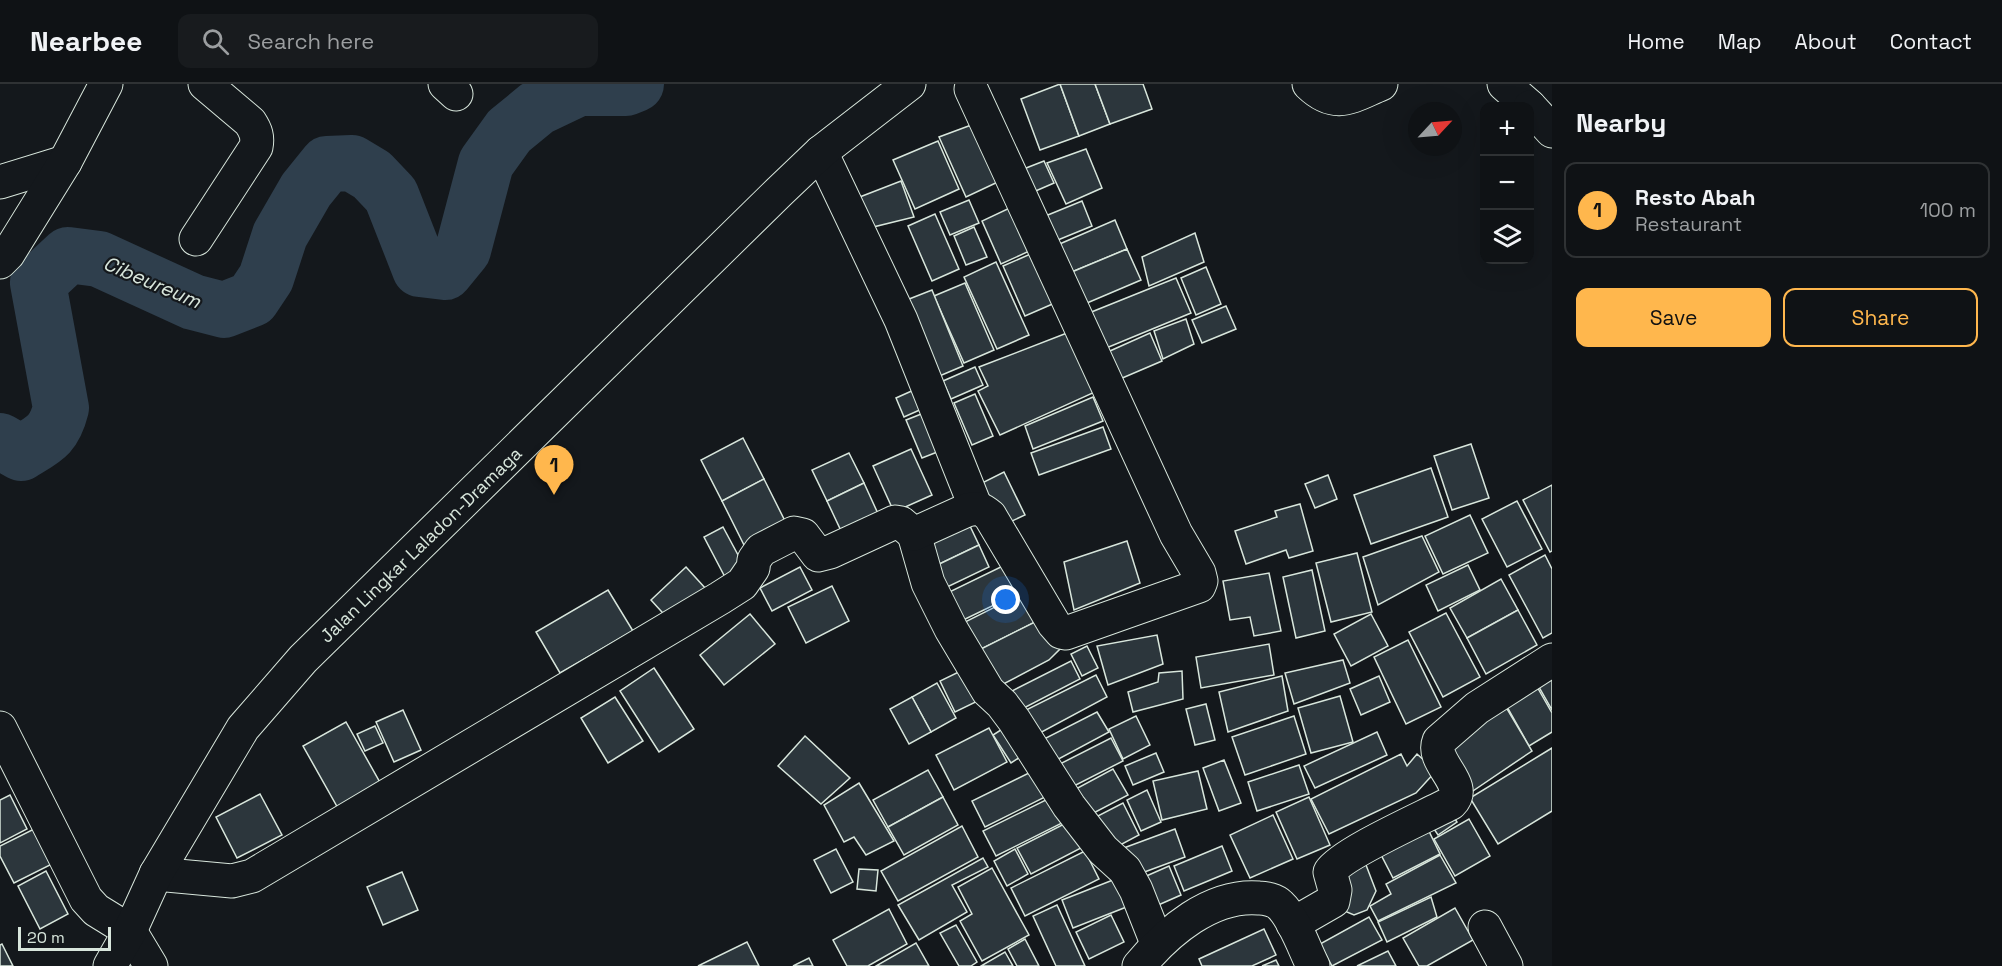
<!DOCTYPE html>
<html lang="en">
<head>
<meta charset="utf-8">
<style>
  :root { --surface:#0f1215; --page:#181b1e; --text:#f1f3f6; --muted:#9b9ea0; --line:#2f3234; --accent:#ffb74d }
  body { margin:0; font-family:"Space Grotesk",sans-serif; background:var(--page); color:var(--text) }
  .controls { position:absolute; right:18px; top:18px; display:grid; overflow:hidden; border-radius:12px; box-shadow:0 6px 24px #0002 }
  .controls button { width:54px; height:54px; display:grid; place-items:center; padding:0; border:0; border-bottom:2px solid var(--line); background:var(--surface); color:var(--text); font:30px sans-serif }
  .compass { position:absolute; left:1408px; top:18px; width:54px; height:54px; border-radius:50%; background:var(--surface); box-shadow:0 6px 24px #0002; rotate:64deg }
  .scale { position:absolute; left:18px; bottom:15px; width:93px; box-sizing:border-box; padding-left:6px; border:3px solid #d8e6dc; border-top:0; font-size:16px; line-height:21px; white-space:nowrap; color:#d8e6dc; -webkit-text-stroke:4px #14181c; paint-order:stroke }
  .you { position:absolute; left:1006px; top:516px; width:21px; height:21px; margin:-15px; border:4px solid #fff; border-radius:50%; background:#1a73e8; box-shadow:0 0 0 9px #1a73e833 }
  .badge { display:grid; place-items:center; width:39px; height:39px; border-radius:50%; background:var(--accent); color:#111; font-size:20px; font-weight:700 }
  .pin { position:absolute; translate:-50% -50px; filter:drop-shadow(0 2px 3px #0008) }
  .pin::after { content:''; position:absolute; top:32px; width:21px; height:18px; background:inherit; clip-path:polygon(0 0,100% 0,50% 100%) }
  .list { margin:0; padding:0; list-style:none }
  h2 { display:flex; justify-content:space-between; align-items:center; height:78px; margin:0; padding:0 24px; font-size:26px }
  h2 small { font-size:20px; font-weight:400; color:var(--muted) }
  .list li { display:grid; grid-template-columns:39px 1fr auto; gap:18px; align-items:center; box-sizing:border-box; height:96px; margin:0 12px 12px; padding:0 12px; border:2px solid var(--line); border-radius:12px }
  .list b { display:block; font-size:22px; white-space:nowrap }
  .list p { margin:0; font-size:20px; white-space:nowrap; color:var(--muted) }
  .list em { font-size:20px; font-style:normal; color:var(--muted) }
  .actions { display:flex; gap:12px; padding:18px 24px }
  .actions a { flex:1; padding:14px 0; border:2px solid var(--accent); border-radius:12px; text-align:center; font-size:21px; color:var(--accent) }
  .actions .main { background:var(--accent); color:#111 }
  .icon { flex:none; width:33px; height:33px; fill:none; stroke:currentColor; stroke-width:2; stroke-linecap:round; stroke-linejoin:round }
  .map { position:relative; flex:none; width:1552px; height:882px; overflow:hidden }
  header { display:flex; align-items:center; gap:36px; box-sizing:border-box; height:84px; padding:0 30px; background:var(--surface); border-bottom:2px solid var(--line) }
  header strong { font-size:28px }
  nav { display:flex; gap:33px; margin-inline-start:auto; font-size:21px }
  .search { width:420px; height:54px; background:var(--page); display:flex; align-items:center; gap:15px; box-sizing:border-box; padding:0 21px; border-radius:12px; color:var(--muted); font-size:22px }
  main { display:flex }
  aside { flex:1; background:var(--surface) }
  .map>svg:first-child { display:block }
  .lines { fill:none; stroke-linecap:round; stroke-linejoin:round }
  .river { stroke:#2f3f4d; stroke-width:56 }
  .building { fill:#2c363c; stroke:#d8e6dc; stroke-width:1.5 }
  .minor-casing { stroke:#d8e6dc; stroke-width:35 }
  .major-casing { stroke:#d8e6dc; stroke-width:35 }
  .minor { stroke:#14181c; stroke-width:33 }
  .major { stroke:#14181c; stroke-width:33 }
  .labels { text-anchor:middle; stroke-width:4.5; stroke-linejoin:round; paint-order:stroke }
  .street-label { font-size:18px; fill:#d8e6dc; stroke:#14181c }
  .water-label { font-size:20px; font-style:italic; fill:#d8e6dc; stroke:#14181c }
</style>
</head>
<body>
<header>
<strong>Nearbee</strong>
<div class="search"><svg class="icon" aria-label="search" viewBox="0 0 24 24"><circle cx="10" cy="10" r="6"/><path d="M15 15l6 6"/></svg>Search here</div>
<nav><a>Home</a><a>Map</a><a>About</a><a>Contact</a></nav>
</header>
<main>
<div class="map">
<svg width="1552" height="882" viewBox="0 0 1552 882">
  <rect width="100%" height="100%" fill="#14181c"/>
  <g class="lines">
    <path class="river" d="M0,357L21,369C44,355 54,352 61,324L38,199L68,171L99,175L193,218L224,226L252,215L266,194L280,151L306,106L327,80L352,79L372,91L391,111L420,185L445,188L463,166L486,79L509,47L537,24L579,4H626L636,0"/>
  </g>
  <g class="building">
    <path d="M1060,0L1079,52L1040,66L1021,15Z"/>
    <path d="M1060,0H1095L1110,40L1079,52Z"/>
    <path d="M1095,0H1143L1152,25L1110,40Z"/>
    <path d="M982,37L1002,96L966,113L939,53Z"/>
    <path d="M938,57L959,105L915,125L893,76Z"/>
    <path d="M1086,65L1102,104L1066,120L1047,79Z"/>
    <path d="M1044,77L1054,99L1031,109L1021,86Z"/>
    <path d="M901,97L914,133L865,145L852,116Z"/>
    <path d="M969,116L979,139L950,151L940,128Z"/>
    <path d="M1082,117L1092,142L1053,158L1043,133Z"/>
    <path d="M1016,121L1036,164L1001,180L982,137Z"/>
    <path d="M935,130L959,185L932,197L908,142Z"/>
    <path d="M1115,136L1127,165L1067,190L1055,162Z"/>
    <path d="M974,143L987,173L966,181L954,152Z"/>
    <path d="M1195,149L1204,178L1149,202L1142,173Z"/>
    <path d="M1042,165L1064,215L1025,232L1003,182Z"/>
    <path d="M1127,165L1141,196L1080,222L1067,190Z"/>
    <path d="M996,178L1029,251L997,265L964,193Z"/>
    <path d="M1206,183L1221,220L1196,231L1181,194Z"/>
    <path d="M1176,194L1191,229L1099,267L1084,231Z"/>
    <path d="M965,199L994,266L964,279L934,212Z"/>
    <path d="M932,206L963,282L930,296L899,219Z"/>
    <path d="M1226,222L1236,245L1202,259L1192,236Z"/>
    <path d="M1186,235L1194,260L1163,275L1154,247Z"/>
    <path d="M1067,249L1095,308L1000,351L978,307L988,302L979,283Z"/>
    <path d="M1150,249L1162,277L1113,298L1101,271Z"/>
    <path d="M975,283L983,301L951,315L943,297Z"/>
    <path d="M925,301L933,320L904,333L896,314Z"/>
    <path d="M975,310L993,352L972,361L954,319Z"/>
    <path d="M1093,313L1103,337L1033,365L1025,342Z"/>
    <path d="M934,325L950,363L922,374L906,336Z"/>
    <path d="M1103,343L1111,365L1039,391L1031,369Z"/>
    <path d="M743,354L764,395L722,417L701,376Z"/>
    <path d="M1471,360L1489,414L1452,426L1434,372Z"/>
    <path d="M911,365L932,411L894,428L873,382Z"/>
    <path d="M849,369L864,399L827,417L812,386Z"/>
    <path d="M1431,384L1448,433L1371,460L1354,411Z"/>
    <path d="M1004,388L1025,431L999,443L978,401Z"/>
    <path d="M1328,391L1337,415L1315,424L1305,400Z"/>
    <path d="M764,395L789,445L747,467L722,417Z"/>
    <path d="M864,399L880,434L843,451L827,417Z"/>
    <path d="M1552,401V467L1550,468L1523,416Z"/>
    <path d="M1517,417L1542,465L1507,483L1482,435Z"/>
    <path d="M1300,420L1313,467L1289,474L1286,466L1246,480L1235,447L1277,433L1275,427Z"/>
    <path d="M1470,431L1488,469L1443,490L1425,452Z"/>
    <path d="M969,440L979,461L933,483L923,462Z"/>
    <path d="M723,443L745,484L726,495L704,453Z"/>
    <path d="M1422,452L1439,488L1378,521L1363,473Z"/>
    <path d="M1127,457L1140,499L1074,526L1064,478Z"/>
    <path d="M979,461L989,483L943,505L933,483Z"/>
    <path d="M1357,469L1372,528L1331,538L1316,479Z"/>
    <path d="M1545,471L1552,485V549L1543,554L1509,491Z"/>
    <path d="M1011,478L1025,506L953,541L939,513Z"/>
    <path d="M1468,481L1480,506L1438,527L1426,501Z"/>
    <path d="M686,483L706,505L671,538L651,516Z"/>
    <path d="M800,483L812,506L772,527L760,504Z"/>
    <path d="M1312,486L1325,547L1296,554L1283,493Z"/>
    <path d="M1269,489L1281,547L1254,552L1250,533L1230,536L1223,497Z"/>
    <path d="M1501,495L1518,526L1467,554L1450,524Z"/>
    <path d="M832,502L849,537L806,559L788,523Z"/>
    <path d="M1031,505L1045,533L971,570L957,542Z"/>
    <path d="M608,506L633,547L560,589L536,548Z"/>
    <path d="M1518,526L1537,561L1486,590L1467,554Z"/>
    <path d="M1446,529L1480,593L1443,613L1409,548Z"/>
    <path d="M750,530L775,560L724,601L700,571Z"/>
    <path d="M1371,530L1388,562L1351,582L1334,550Z"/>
    <path d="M1045,533L1061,564L1049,576L990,607L971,570Z"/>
    <path d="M1157,551L1163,580L1108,601L1097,562Z"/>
    <path d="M1408,556L1441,623L1406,640L1374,573Z"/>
    <path d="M1269,560L1274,591L1201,604L1196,573Z"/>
    <path d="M1087,562L1098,584L1082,592L1071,570Z"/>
    <path d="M1343,576L1350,599L1294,620L1285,589Z"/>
    <path d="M1071,577L1080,595L1020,626L1010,608Z"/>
    <path d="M971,582L986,613L955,628L940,597Z"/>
    <path d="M654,584L694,645L659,668L620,607Z"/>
    <path d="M1552,586V626L1535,596Z"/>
    <path d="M1182,587L1183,615L1133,628L1128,608L1158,598L1159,589Z"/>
    <path d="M1096,591L1107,613L1038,650L1026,626Z"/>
    <path d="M1282,592L1288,627L1228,648L1219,608Z"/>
    <path d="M1379,592L1390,618L1361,631L1350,605Z"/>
    <path d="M1532,594L1552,629V648L1529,662L1501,612Z"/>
    <path d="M937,599L956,634L931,648L912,613Z"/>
    <path d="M1340,612L1353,658L1311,669L1298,624Z"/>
    <path d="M615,613L643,657L608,679L581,634Z"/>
    <path d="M912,613L931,648L909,660L890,625Z"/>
    <path d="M1503,618L1532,667L1464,713L1438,665Z"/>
    <path d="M1206,620L1215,656L1195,661L1186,625Z"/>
    <path d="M403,626L421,666L394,678L376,638Z"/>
    <path d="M1097,628L1109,648L1053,678L1042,656Z"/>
    <path d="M1136,632L1150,661L1123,675L1109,645Z"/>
    <path d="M1294,632L1306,670L1245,691L1232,653Z"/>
    <path d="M346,638L382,702L339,726L303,662Z"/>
    <path d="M1010,640L1028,668L1011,679L993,651Z"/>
    <path d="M375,642L383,659L365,667L357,650Z"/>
    <path d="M989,644L1007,678L954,706L936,671Z"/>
    <path d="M1377,648L1387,671L1315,704L1304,682Z"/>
    <path d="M805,652L850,694L821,720L778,682Z"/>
    <path d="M1111,654L1123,677L1068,705L1056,682Z"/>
    <path d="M1552,664V727L1498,760L1470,714Z"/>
    <path d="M1156,669L1164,688L1133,701L1125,682Z"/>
    <path d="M1401,670L1407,682L1417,670L1436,687L1416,709L1329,750L1311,715Z"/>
    <path d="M1224,676L1241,719L1219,727L1203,684Z"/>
    <path d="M1299,681L1309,710L1257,727L1248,698Z"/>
    <path d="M1037,685L1049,711L985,743L972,717Z"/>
    <path d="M1113,685L1128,711L1086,733L1072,707Z"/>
    <path d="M928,686L943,713L888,743L873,716Z"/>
    <path d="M1198,687L1207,725L1162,736L1153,697Z"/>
    <path d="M859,699L894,757L866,771L854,753L844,758L824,721Z"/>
    <path d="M1147,706L1161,738L1141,747L1127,716Z"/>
    <path d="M1060,709L1072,734L996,772L983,747Z"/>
    <path d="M260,710L282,751L237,774L216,733Z"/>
    <path d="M10,711L27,745L0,759V716Z"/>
    <path d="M943,713L958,741L904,771L888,743Z"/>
    <path d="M1309,713L1330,761L1297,775L1276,728Z"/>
    <path d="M1123,719L1139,751L1107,768L1090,736Z"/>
    <path d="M1449,726L1457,738L1438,751L1430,739Z"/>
    <path d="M1273,731L1293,775L1250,794L1230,751Z"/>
    <path d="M1469,735L1490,772L1455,792L1434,755Z"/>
    <path d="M1424,737L1440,770L1393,794L1376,761Z"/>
    <path d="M1068,738L1081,764L1031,790L1017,764Z"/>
    <path d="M44,740L62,775L14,799L0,772V762Z"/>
    <path d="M962,742L978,773L898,817L881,787Z"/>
    <path d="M1175,745L1185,773L1131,793L1121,765Z"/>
    <path d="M1222,762L1232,787L1184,807L1174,782Z"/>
    <path d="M836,765L853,798L831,809L814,776Z"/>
    <path d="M1015,765L1028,790L1007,802L994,777Z"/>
    <path d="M1085,767L1099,795L1025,832L1011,804Z"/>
    <path d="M1440,771L1456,799L1378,837L1370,822L1391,810L1386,800Z"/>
    <path d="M983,774L988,783L952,801L967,828L919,856L898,821Z"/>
    <path d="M1366,781L1376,807L1367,826L1354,831L1342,826L1333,790Z"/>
    <path d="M1169,782L1181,811L1147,826L1135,797Z"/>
    <path d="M992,784L1029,851L982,877L960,837L972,830L958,803Z"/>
    <path d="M859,785L878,786L876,807L857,805Z"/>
    <path d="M46,787L68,830L40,845L18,802Z"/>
    <path d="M402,788L418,826L383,841L367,803Z"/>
    <path d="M1118,794L1129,822L1073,844L1062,816Z"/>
    <path d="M1431,813L1437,833L1387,858L1378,838Z"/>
    <path d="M1057,821L1085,882H1056L1033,832Z"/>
    <path d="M1455,824L1473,856L1427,882H1419L1403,854Z"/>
    <path d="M889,825L907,860L868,882H847L833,856Z"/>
    <path d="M1111,831L1124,858L1089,875L1076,848Z"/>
    <path d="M1369,833L1382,856L1332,882L1320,860Z"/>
    <path d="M956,841L977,878L971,882H959L940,849Z"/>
    <path d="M1264,845L1276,871L1252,882H1202L1199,875Z"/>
    <path d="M1025,855L1039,882H1017L1008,865Z"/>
    <path d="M747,858L759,882H698Z"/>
    <path d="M916,859L929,882H876Z"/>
    <path d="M2,860L13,882H0V861Z"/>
    <path d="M1388,867L1396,882H1357Z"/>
    <path d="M1005,868L1013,882H981Z"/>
    <path d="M809,874L813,882H793Z"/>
    <path d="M1276,876L1279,882H1262Z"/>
  </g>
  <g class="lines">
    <defs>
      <g id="minor">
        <path d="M445,0L456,10"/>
        <path d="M1309,0C1336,26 1352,12 1381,0"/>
        <path d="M1504,0L1529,22"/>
        <path d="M1530,23L1552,47"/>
        <path d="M821,68L901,236L976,424"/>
        <path d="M0,98L65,78"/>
        <path d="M196,155L256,63C258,53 256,47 250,38L205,0"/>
        <path d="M0,178L8,170L65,78L106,0"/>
        <path d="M914,450L928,499L951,545L988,607L1002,620L1014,636L1069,722L1103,766L1125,786L1136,806L1157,859"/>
        <path d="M0,644L86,815L96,826L130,847L151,882"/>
        <path d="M156,790L232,797L252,792L720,514L742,500L753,484L754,476L761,466L794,449L803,451L818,471L830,468L895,438L901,439L914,450L967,426C978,423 982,425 990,432L1054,540L1061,548L1066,549L1199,502L1201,497L1199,489L1176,450L971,5"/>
        <path d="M1293,840L1333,817L1335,806L1330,788C1342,769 1427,732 1451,719C1470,700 1430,679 1439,657L1477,624L1552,576"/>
        <path d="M1485,843L1506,882"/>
        <path d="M1139,882C1167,848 1211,810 1259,814C1265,814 1275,816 1280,821C1294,834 1304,864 1313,882"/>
      </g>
      <path id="major" d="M110,882L130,847L156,790L243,644L303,575L779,108L821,68L909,0"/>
    </defs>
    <use href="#minor" class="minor-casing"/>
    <use href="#major" class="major-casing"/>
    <use href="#minor" class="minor"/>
    <use href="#major" class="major"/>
  </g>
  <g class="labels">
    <g class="street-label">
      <text transform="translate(421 461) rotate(-44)" y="6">Jalan Lingkar Laladon-Dramaga</text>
    </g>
    <g class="water-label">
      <text transform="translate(152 198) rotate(23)" y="7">Cibeureum</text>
    </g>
  </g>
</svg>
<div class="controls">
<button>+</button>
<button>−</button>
<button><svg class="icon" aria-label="layers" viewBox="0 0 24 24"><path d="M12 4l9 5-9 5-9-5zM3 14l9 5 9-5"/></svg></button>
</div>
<svg class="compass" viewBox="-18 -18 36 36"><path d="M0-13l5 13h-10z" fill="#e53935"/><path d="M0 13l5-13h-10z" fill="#9b9ea0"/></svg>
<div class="scale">20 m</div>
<div class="you"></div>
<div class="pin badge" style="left:554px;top:411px">1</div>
</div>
<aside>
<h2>Nearby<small></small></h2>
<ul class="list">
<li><span class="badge">1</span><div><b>Resto Abah</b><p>Restaurant</p></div><em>100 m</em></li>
</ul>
<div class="actions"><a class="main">Save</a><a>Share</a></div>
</aside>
</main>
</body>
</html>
